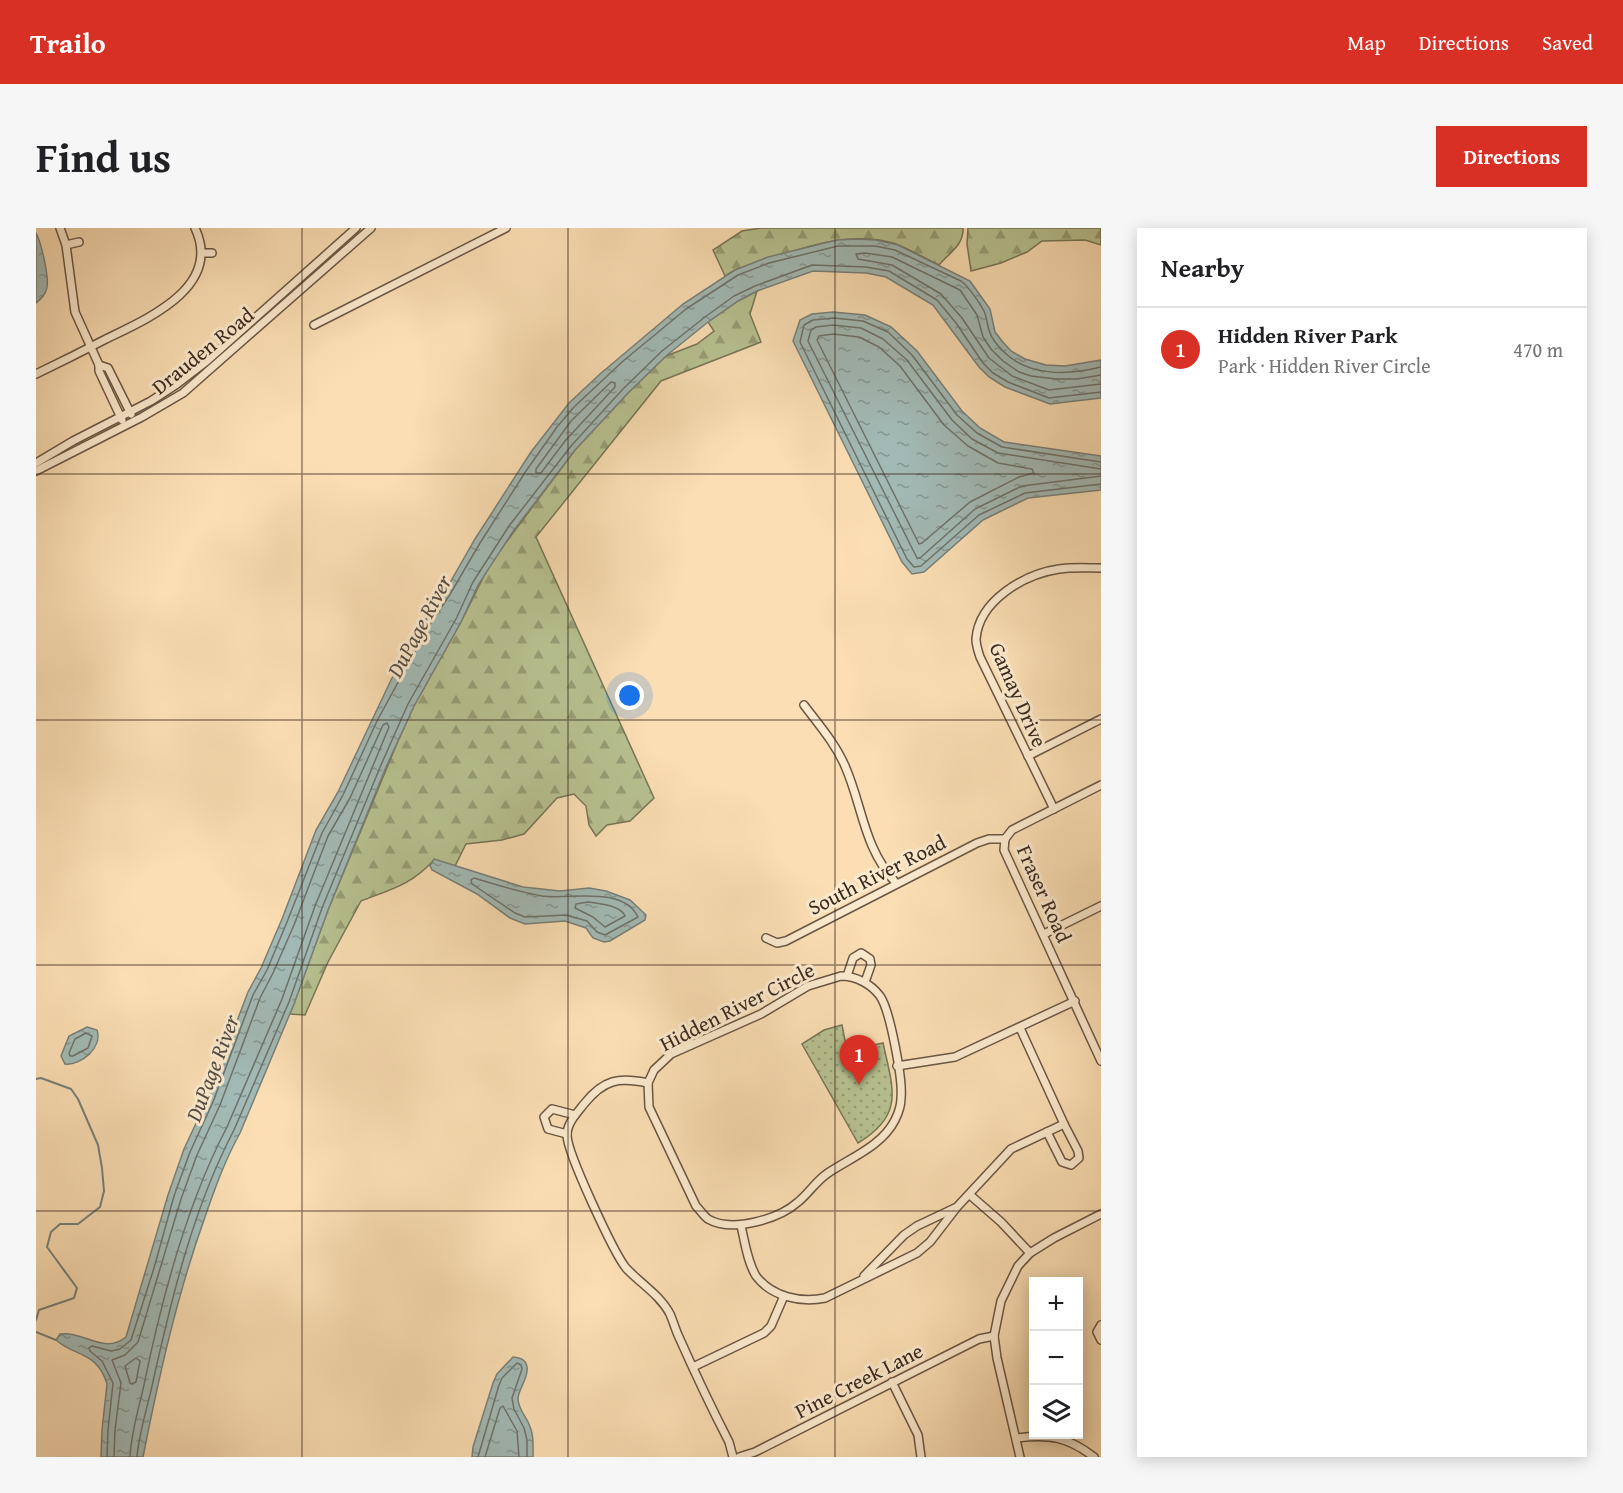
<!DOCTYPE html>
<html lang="en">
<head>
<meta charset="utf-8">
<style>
  :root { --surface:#fff; --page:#f6f6f6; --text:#202124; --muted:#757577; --line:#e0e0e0; --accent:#d93025 }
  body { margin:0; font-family:"Gentium Book Plus",serif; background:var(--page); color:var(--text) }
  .controls { position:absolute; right:18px; bottom:18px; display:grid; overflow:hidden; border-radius:0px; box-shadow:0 3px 15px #0003 }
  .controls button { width:54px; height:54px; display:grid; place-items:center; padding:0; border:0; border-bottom:2px solid var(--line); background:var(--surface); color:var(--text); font:30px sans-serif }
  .you { position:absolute; left:594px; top:468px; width:21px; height:21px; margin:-15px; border:4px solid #fff; border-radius:50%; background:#1a73e8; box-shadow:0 0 0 9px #1a73e833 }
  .badge { display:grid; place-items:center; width:39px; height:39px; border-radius:50%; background:var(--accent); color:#fff; font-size:20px; font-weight:700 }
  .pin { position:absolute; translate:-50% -50px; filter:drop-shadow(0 2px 3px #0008) }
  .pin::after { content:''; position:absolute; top:32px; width:21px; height:18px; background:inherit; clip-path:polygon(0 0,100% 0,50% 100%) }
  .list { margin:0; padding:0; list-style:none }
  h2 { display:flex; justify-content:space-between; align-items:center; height:78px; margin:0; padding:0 24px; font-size:26px }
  h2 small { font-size:20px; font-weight:400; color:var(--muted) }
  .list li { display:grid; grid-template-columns:39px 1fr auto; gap:18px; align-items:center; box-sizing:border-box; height:84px; padding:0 24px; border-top:2px solid var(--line) }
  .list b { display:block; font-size:22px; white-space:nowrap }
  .list p { margin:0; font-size:20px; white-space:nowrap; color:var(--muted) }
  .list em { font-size:20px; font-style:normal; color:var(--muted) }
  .icon { flex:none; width:33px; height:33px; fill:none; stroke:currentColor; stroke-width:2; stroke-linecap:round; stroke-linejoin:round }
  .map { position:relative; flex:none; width:1065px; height:1229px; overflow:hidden; border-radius:0px }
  header { display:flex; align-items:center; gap:36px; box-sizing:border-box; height:84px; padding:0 30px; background:var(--accent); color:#fff }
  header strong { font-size:28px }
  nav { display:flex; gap:33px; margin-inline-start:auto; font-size:21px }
  .intro { display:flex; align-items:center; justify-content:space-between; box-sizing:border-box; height:144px; padding:0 36px }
  h1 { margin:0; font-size:42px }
  .button { padding:15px 27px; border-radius:0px; background:var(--accent); color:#fff; font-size:21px; font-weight:700 }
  main { display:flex; gap:36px; padding:0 36px }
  aside { flex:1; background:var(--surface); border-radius:0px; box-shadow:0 3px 15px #0003 }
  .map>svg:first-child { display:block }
  .forest { fill:url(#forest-firs); stroke:#787658; stroke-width:1.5 }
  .park { fill:url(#park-dots); stroke:#787658; stroke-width:1.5 }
  .water { fill:url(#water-ripples); stroke:#78807a; stroke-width:1.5 }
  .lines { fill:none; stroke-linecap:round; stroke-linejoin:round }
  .shore { stroke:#6e726a; stroke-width:1.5 }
  .stream { stroke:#78807a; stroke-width:2 }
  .minor-casing { stroke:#6a5644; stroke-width:10 }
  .minor { stroke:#fceace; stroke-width:7 }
  .grid { fill:none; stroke:#39291f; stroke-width:1.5; stroke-opacity:0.55 }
  .labels { text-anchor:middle; stroke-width:6; stroke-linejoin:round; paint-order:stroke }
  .street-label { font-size:21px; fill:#39291f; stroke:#fceace }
  .water-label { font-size:22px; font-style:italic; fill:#534d45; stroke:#fceace }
</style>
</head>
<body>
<header>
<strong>Trailo</strong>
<nav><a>Map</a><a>Directions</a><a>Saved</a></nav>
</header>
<div class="intro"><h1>Find us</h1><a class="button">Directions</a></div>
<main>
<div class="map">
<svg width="1065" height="1229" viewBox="0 0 1065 1229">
  <defs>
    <pattern id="forest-firs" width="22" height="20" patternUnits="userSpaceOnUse" patternTransform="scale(1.5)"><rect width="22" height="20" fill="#b8c291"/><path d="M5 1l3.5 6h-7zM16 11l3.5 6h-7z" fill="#979e76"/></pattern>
    <pattern id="park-dots" width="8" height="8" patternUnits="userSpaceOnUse" patternTransform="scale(1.5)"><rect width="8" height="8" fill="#b8c291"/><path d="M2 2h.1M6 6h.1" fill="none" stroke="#979e76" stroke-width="1.8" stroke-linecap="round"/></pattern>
    <pattern id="water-ripples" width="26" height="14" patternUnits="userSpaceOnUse" patternTransform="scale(1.5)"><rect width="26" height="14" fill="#a2bab6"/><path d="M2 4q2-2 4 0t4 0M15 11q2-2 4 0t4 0" fill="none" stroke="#859793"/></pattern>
  </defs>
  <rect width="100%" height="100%" fill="#fbdeb4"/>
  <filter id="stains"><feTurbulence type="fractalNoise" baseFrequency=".00333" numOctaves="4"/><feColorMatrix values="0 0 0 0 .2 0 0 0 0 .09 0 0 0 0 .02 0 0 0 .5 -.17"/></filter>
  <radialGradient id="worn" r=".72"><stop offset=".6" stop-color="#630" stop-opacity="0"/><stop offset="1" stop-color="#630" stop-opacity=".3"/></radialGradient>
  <g class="forest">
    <path d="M725,0H927C928,17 913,25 903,37C888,30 872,20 857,15C806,0 748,27 699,42L689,48L677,22L706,3Z"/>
    <path d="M932,0H1065V17L1049,12L1006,13L991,24L965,35L935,43L931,16Z"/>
    <path d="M721,63L714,86L725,114L625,153L500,309L618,570L594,593L571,597L560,608L553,597L550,578L538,566L521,570L488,606L466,612L430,616L419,638L398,632C375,657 356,661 325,673L292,734L269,787L254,786L292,682L362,513L378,478L425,394L454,336L539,222L592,165L630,128L661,116L678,103L672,94L702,73Z"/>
  </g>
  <path class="park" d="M806,797L811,823L847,815C857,861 869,887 822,915L766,816L788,802Z"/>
  <g class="water">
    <path d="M0,5C5,14 13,48 11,59C10,66 6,70 0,75Z"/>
    <path d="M820,11L840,12L862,17L934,53L954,81L959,104L966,113L975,123L989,131L1010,137L1029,138L1065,132V170L1014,176L969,159L953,149L943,139L897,77L850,49L830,45L777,43L721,63L702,73L672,94L630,128L592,165L539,222L478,302L442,357L425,394L378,478L350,539L292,682L258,776L204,905C189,932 179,960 169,989C141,1067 123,1148 107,1229H65L66,1202L71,1156C61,1123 39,1129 20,1112L24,1106C49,1103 68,1127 90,1109L132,967L148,921L171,872L212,764L225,740L246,691L280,602L302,564L355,452L386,397L408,365L439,311L495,224L533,175L564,146L647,76L667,63L699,42L732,29L801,12Z"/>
    <path d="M797,84L829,87L855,99L881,123L926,183L944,200L968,214L1065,228V262L992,270L947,292L888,344L876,346L866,334L757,113L764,92L776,86Z"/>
    <path d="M398,631L487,659L524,663L553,660L570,663L594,672L610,687L609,692L574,713L568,714L557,710L550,700L529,693L489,696L474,690L441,666L396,642L394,638Z"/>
    <path d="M51,799L61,802C67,819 45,838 29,836L25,828L33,808Z"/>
    <path d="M477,1129C484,1130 490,1131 491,1139C493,1149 483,1160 482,1170C482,1181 489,1187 493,1196C498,1206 497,1218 497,1229H436L437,1219L457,1155L461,1146Z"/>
  </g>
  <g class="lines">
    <g class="shore">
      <path d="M797,106L823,109L843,119L864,138L908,197L932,218L962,235L996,241L998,245L983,249L934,274L886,315L883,316L781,112L783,108Z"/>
      <path d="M1065,147L1041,151H1020L995,148L983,144L967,133L955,121L947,109L941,87L924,62L856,29L829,25L820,26L822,31L856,37L905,66L926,90L953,130L976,148L1013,162L1065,156"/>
      <path d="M575,154L579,155V159L529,213L505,245H500V241L535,193Z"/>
      <path d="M1065,234L966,219L941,205L921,187L876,127L852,104L827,93L798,90L777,92L768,97L764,114L871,331L878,339L885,338L943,287L989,265L1065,256"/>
      <path d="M1065,241L962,225L936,211L916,192L871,132L847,111L825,100L797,97L780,99L775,102L772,113L881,330H884L939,281L986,258L1065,248"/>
      <path d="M438,650C461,657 483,664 506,668C533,672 587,657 602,689L569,707L561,704L551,693L530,687L489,689L479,685L436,656L435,652Z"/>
      <path d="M552,674C564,676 584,677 589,688L569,699L557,689L539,680L540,676Z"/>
      <path d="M50,805L56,808L52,820L37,828H34L33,825L39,811Z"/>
      <path d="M100,1130L104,1133L100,1154L96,1156L94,1155L89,1138Z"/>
      <path d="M71,1229L72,1202L77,1155L66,1133L54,1123L53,1120L56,1118L75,1123L84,1121L95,1112L118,1040L138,968L154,924L177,874L217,767L231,742L251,694L286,605L307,567L341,493L391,401L413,368L444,315L490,243L521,199L538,179L586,134L650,81L702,47L733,35L802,18H839L859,22L925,53C933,59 943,74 948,83C951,89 951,98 954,105C956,112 962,118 968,124C993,149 1033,147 1065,139"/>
      <path d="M78,1229L79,1202L85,1155L76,1132L89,1127L102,1114L145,971L161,927L184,877L224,770L237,745L258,697L292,608L314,570L347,497L351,495L353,499L279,678L246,771L191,899C152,973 126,1070 109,1152C104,1177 95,1203 94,1229"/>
      <path d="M101,1229C103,1205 111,1181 116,1158C135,1072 157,980 198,902L253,774L286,680L345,537L372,476L420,391L437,354L473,298L535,218L587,161L626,123L669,89L698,68L719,58L776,37L830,39L853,43L901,72L920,95L947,135L957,145L972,154L1013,170L1065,164"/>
      <path d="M442,1229L463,1157L466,1150L481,1135L485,1137L486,1141L476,1170L478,1181L488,1200L491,1212V1229"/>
      <path d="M449,1229L464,1180L467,1178L481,1203L483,1229"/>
    </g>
    <g class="stream">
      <path d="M0,851L5,850L35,861L42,871L62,917L66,940L68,963L64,979L42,996H24L15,1004L11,1019L41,1060L38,1070L3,1082L0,1092"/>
      <path d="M0,1104L20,1112"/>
    </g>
    <defs>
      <g id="minor">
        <path d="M24,0L30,17L39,84L63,137V143L86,192"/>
        <path d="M30,17L43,14"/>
        <path d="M166,25H176"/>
        <path d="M278,97L470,0"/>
        <path d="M63,137L72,140L95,186"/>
        <path d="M0,146C23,135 47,123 70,111C111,91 187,59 159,0"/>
        <path d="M0,235L37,213L115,173L141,156L171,133L320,0"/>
        <path d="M0,243L106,189L147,165L335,0"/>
        <path d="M768,477C783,497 799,515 809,538C827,579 827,619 860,655"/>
        <path d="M992,528L1065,491"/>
        <path d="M1018,581L944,429C942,423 940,416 940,411C943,372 989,346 1023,341C1037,339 1051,340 1065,340"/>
        <path d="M969,611L968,622L1065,833"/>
        <path d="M969,611L976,602L1065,557"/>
        <path d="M1008,706L1065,678"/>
        <path d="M730,710L741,715L750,713L941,615L953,611H969"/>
        <path d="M805,748C820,748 835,756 844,768C854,782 867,852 865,870C865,878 862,886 859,892C846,918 814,930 792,945C780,953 773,965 762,974C743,991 696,1005 672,991C668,988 664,982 660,978L613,879L612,855L618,842L635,826L725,786L772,758Z"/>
        <path d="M811,748L817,730L825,725L834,731L835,737L829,754"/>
        <path d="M861,838L919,829L1039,773"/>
        <path d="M612,855C583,849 568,851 548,876C541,885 531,895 531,907C531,925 578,1025 590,1040C604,1055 624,1067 634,1086C637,1093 639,1100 642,1107C658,1143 675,1179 693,1214L697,1229"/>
        <path d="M1011,904L1026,934L1035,937L1043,930L1042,923L1028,896"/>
        <path d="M531,906L512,901L508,889L516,881L539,887"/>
        <path d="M934,967L965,994L994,1025"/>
        <path d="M705,998C709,1014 711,1033 720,1048C736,1069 765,1075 789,1070L881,1025L894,1014L921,979L975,921L1028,896L984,800"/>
        <path d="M828,1048L868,1007L881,998L919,980"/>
        <path d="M1065,1097L1061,1104L1065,1112"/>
        <path d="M657,1139L728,1105L735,1098L748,1068"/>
        <path d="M856,1154L882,1207L885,1229"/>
        <path d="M981,1210C1014,1206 1032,1209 1058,1229"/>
        <path d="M703,1229L719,1224L943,1111L958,1108"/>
        <path d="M984,1229L961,1130L958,1108L965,1073L982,1038L994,1025L1018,1010L1065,986"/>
      </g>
    </defs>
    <use href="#minor" class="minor-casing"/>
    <use href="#minor" class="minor"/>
  </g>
  <path class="grid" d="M266,0V1229M532,0V1229M799,0V1229M0,246H1065M0,492H1065M0,737H1065M0,983H1065"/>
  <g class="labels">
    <g class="street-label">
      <text transform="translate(167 123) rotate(-39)" y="7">Drauden Road</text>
      <text transform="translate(982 467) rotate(66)" y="7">Gamay Drive</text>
      <text transform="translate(841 647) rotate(-27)" y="7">South River Road</text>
      <text transform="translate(1008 666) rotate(66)" y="7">Fraser Road</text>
      <text transform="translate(701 779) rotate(-27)" y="7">Hidden River Circle</text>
      <text transform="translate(823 1153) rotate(-27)" y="7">Pine Creek Lane</text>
    </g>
    <g class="water-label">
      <text transform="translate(383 398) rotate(-62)" y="8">DuPage River</text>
      <text transform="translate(176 840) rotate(-69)" y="8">DuPage River</text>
    </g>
  </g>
  <rect width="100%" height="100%" filter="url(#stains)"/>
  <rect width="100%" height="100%" fill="url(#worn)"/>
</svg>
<div class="controls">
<button>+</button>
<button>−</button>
<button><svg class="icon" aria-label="layers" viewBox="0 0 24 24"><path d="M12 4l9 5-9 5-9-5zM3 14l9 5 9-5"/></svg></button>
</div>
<div class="you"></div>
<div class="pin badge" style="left:823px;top:857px">1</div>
</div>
<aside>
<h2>Nearby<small></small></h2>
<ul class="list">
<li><span class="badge">1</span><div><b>Hidden River Park</b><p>Park · Hidden River Circle</p></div><em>470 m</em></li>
</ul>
</aside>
</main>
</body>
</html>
